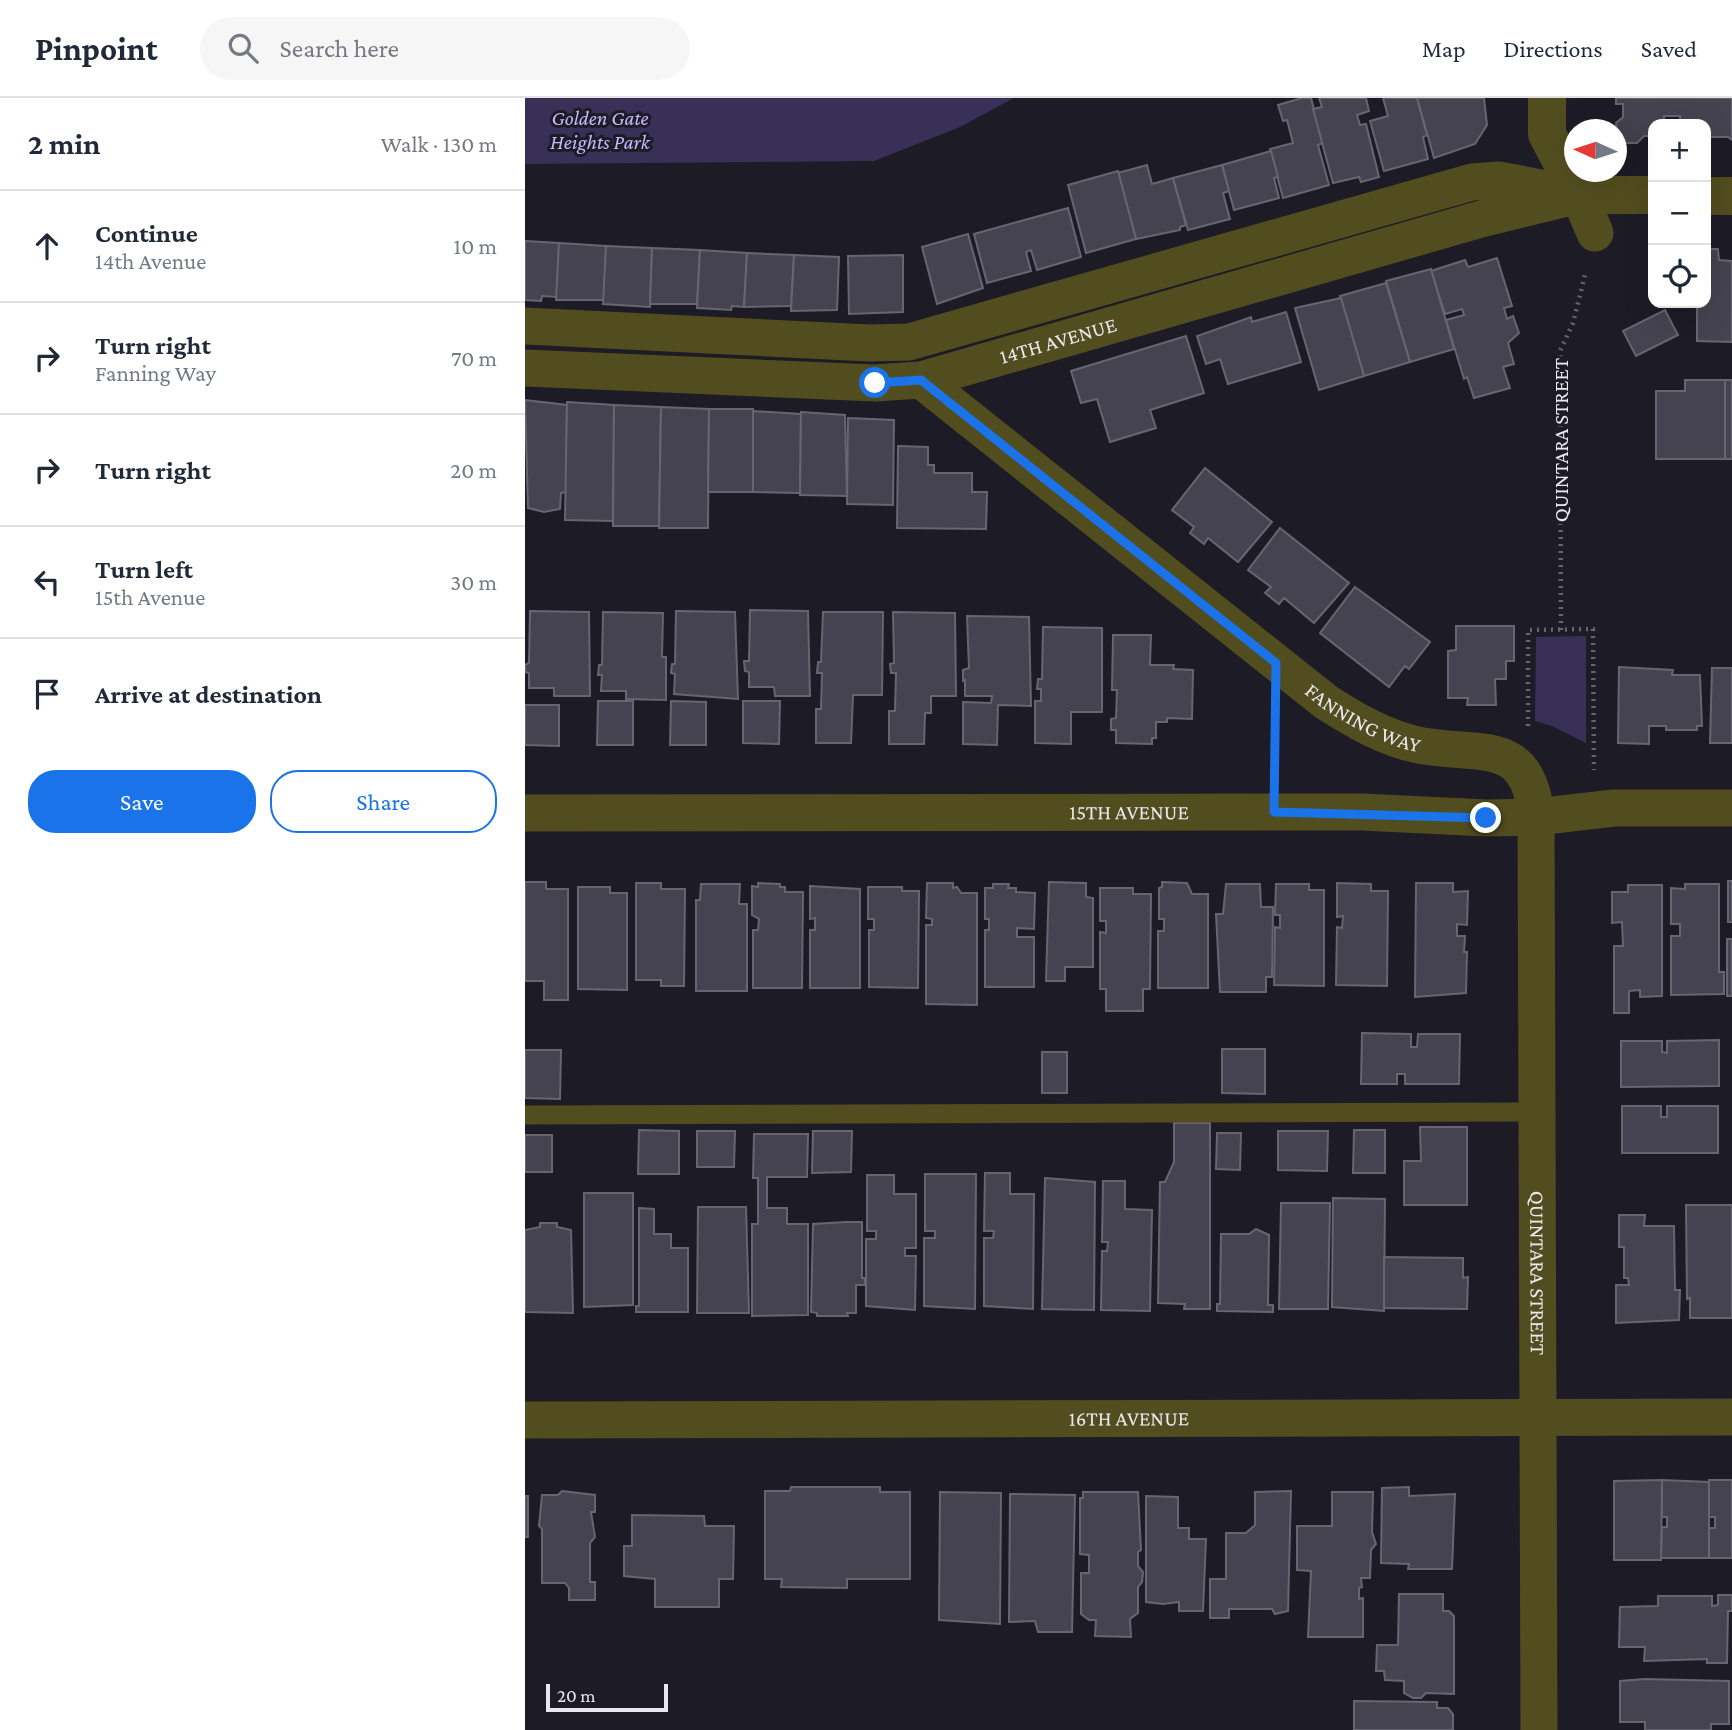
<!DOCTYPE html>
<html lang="en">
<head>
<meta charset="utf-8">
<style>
  :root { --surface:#fff; --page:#f6f6f7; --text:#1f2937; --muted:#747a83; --line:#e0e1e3; --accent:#1a73e8 }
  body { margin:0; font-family:"Crimson Pro",serif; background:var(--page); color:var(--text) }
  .controls { position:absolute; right:21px; top:21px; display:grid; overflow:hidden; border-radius:14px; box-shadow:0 7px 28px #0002 }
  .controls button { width:63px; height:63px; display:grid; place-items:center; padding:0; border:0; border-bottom:2px solid var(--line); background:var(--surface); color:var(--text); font:35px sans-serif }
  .compass { position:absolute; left:1039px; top:21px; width:63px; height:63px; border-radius:50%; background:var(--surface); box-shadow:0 7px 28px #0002; rotate:273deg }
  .scale { position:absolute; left:21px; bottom:18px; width:122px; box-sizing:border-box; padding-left:7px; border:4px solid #e9e8ef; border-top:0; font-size:19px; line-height:24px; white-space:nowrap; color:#e9e8ef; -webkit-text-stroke:5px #1d1b26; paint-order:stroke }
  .stop { position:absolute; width:21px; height:21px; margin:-16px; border:5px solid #1a73e8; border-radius:50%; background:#fff }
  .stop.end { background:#1a73e8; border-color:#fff; box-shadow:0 2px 7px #0008 }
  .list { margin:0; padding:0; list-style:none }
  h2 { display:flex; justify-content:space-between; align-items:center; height:91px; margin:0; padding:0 28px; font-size:30px }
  h2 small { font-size:23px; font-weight:400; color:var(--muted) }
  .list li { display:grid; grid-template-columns:46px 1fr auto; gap:21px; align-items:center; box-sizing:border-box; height:112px; padding:0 28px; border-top:2px solid var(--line) }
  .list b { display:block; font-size:26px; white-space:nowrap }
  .list p { margin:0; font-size:23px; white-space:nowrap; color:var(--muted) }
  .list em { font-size:23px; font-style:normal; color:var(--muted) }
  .actions { display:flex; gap:14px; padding:21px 28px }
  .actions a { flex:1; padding:16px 0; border:2px solid var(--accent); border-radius:28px; text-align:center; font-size:24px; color:var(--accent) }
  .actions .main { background:var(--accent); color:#fff }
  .icon { flex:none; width:38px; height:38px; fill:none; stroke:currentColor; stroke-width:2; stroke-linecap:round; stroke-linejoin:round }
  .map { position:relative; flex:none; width:1207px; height:1632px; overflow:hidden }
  header { display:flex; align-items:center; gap:42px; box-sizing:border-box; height:98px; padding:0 35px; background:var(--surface); border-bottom:2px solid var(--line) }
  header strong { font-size:33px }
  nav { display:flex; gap:38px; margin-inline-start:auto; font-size:24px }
  .search { width:490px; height:63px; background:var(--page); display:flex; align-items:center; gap:18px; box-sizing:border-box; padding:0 24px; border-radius:38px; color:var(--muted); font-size:26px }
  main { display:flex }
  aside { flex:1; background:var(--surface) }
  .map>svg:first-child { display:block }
  .green { fill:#383056 }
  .building { fill:#44434f; stroke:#676572; stroke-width:2 }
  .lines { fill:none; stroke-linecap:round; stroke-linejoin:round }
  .path { stroke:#66646e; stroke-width:4.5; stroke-dasharray:2 5; stroke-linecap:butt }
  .service { stroke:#514d1f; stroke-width:19 }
  .minor { stroke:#514d1f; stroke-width:37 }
  .tertiary { stroke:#514d1f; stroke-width:38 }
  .route { stroke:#1a73e8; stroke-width:9 }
  .labels { text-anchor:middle; stroke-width:6; stroke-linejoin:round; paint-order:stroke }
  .park-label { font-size:21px; font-style:italic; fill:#c3b8fa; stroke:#1d1b26 }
  .street-label { font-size:21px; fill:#e9e8ef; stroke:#1d1b26 }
</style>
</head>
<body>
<header>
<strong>Pinpoint</strong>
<div class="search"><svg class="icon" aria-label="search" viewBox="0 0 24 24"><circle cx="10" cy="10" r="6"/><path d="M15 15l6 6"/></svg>Search here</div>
<nav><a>Map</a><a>Directions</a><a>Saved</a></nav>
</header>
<main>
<aside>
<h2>2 min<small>Walk · 130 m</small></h2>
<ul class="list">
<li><svg class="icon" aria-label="ahead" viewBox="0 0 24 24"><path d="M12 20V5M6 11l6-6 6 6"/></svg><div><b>Continue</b><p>14th Avenue</p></div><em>10 m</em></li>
<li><svg class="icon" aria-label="right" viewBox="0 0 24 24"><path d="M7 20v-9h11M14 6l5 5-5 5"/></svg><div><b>Turn right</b><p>Fanning Way</p></div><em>70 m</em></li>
<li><svg class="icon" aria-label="right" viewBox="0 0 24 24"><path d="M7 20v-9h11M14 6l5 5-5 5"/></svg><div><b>Turn right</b></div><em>20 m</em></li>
<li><svg class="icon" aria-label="left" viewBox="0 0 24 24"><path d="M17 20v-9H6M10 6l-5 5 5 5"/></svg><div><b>Turn left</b><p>15th Avenue</p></div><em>30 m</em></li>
<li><svg class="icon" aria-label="arrive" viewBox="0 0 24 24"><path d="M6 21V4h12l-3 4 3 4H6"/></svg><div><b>Arrive at destination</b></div></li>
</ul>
<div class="actions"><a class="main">Save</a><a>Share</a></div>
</aside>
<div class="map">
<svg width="1207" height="1632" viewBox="0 0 1207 1632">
  <rect width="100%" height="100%" fill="#1d1b26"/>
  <g class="green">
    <path d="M0,0H489L435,29L349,63L0,66Z"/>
    <path d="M1061,538V645L1027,628L1010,623L1011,539Z"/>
  </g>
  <g class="building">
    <path d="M777,0H786L798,45L793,47L804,87L758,100L745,51L768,45L762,22L758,23L753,7Z"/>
    <path d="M794,0H841L844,13L832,17L835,27L841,26L854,79L836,84L834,79L808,85L788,11L797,9Z"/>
    <path d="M858,0H892L902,37L898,39L903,61L859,73L845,23L863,18Z"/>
    <path d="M892,0H959L962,27L950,46L909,60Z"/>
    <path d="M1091,0H1207V42L1203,39H1181V26H1155V18H1139V26H1128V38H1119L1112,45H1097L1092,40L1091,25L1098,19V6H1091Z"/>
    <path d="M746,53L753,79L749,80L754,100L709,112L697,67Z"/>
    <path d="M622,67L627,86L648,80L661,127L655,129V132L611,141L593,75Z"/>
    <path d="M697,67L704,93L698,95L705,121L663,132L648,80Z"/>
    <path d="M593,73L611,141L561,155L543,87Z"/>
    <path d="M543,110L556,159L512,172L506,152L501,154L506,173L462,185L449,136Z"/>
    <path d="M443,136L458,190L412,206L397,149Z"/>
    <path d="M0,143L34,145L32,199L17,198L16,203L0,202Z"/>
    <path d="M34,145L81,148L79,202H31Z"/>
    <path d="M81,148L127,150L125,209L78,206Z"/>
    <path d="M127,150L175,152L172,206H125Z"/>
    <path d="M1181,151H1193L1194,162L1207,163V244L1172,243V205H1181Z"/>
    <path d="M175,152L222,155L219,209L207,208L206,212L172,210Z"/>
    <path d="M222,155L269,157L266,208L219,209Z"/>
    <path d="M269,157L314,159L312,212L266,213Z"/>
    <path d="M378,157V214L324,216L323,158Z"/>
    <path d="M972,160L987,208L979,210L982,221L988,218L994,235L983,245L989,266L978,269L985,290L949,300L942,279L939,281L921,222L939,217L937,211L920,216L906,173L940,162L943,169Z"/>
    <path d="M906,171L929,251L885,264L861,183Z"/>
    <path d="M861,185L885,264L839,278L815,198Z"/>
    <path d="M816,200L839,278L794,292L770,210Z"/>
    <path d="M1140,212L1153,237L1111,258L1098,233Z"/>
    <path d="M761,214L776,264L703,286L695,261L681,266L672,238L726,219L727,224Z"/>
    <path d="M661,238L679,295L625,312L631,330L585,344L572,301L556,305L546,273Z"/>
    <path d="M1160,282H1200V361H1131V293H1160Z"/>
    <rect x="1200" y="282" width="7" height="79"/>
    <path d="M0,302L42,307L41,394L36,395L35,411L19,414L3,410Z"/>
    <path d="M42,304L89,307L88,423L40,422Z"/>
    <path d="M89,307L136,309L134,428H88Z"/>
    <path d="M136,309L184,311L183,430H134Z"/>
    <path d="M184,311H228V394H183Z"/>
    <path d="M228,313L276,316L275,395L228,394Z"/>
    <path d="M276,314L320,317L322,398L275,397Z"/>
    <path d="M323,320L369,322L368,407L322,406Z"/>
    <path d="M373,348L403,349V367H409V375H447V394H462L461,431L372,430Z"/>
    <path d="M680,370L747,424L713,464L683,440L679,446L665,435L669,429L647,412Z"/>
    <path d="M755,430L824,485L789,525L759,500L754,506L740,495L746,489L723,472Z"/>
    <path d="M830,489L905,544L884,571L880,568L864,589L795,535Z"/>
    <path d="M225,512L283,513L285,598H250L249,589H224V574L220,573L219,563H224Z"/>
    <path d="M5,513L64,514L65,598H29V590H4V575L0,574V567L4,565Z"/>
    <path d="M151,513L210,514L213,601L149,596L150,576L146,575L147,566H150Z"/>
    <path d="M78,514L138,515L137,559H141V602L101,601V593H76L77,577H73L74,567H77Z"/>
    <path d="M298,514H358L357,597H328L326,645H291V611H296L297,575H292L293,564H296Z"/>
    <path d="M368,514L430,515L431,598H406V615H400L399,646H364V613H370L371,575H366L365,566L369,565Z"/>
    <path d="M442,518L504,519L506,608L473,607L472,647L438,646V604L466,605L467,598H440V582L438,583V572L444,570Z"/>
    <path d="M931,528H989V563H981V581H970L971,607H942L943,600H923V553L931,552Z"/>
    <path d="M518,529L577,530V614H546V646L510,645V603H516V591H512L513,581H517Z"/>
    <path d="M588,537H626L625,567H649L648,571L668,572L667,621L642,620V624H631V640H627V646L591,645V632H586V621L591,620L592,592H587Z"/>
    <path d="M1094,569L1148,572L1147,577H1175L1177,628H1172V632H1141V628H1124V646L1093,645Z"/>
    <path d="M1187,570H1207V645H1185Z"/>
    <path d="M73,603H108V647H72Z"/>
    <path d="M146,603L181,604V647H145Z"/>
    <path d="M218,603H255L254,646L218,645Z"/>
    <path d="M0,607H34V648L0,647Z"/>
    <rect x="1203" y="783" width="4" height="41"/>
    <path d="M0,784H21V791H43V902H19V883H0Z"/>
    <path d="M524,784L561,785V799L568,800V869H540V883H521Z"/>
    <path d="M637,784L662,785L667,796H683V890H633V833H639V821H634V790L637,789Z"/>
    <path d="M111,785H136V791H160L159,888H136V882H111Z"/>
    <path d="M233,785L255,786V789H260V794H278L277,890H228V832H233L234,821L227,817V788L233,789Z"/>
    <path d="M402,785H428V790L432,789L436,795H452V907L401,906V827H407V821L401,820Z"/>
    <path d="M812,785L846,786V793H863L862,888L811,887L812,829L817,830L818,818L812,819Z"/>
    <path d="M891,785H928V794L943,793L942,827L932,826V838H940L939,854H942L941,895L890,899Z"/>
    <path d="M176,786H215L214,806H222V893H171V802H175Z"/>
    <path d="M468,786H484L483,790H491V794L510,795L509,831L492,830V839H509V889H460V832H464V821H460V790H468Z"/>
    <path d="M701,786H735L736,809H748L747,879H741V894H695L691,816H698Z"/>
    <path d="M751,786H784V792H799V888L749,887L750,829L755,830V817H750Z"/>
    <path d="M1160,786H1194V874H1199V896L1146,897V838H1155V826H1146V790L1160,791Z"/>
    <path d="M1103,787H1137V898L1115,899V892L1104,893V915H1089V848H1098L1097,824L1087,825V794H1103Z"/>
    <path d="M285,788L335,791V890H285V832H290V820L285,821Z"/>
    <path d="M53,789H85V795H102V892L53,891Z"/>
    <path d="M343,789H377V793H394L393,890L344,889V832H349V821H343Z"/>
    <path d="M575,790H608V796H626L625,891H618V913H581V891H575V834L581,835V823H575Z"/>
    <rect x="1202" y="841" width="5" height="57"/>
    <path d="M837,935L886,936V949H892L893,936H935L934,986H880V976H872V986H836Z"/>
    <path d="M1194,942V988L1096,989V943H1137V954L1142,955V943Z"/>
    <path d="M697,951H740V996L697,995Z"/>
    <path d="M0,952H36L35,1001L0,1000Z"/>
    <rect x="517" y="954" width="25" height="41"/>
    <path d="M1097,1008H1136V1019H1142V1008H1193V1055H1097Z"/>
    <path d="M649,1025H685V1211H659L660,1206L633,1205L635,1084H640L649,1064Z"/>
    <path d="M895,1029H942V1107H879V1063H896Z"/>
    <path d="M114,1032L154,1033V1076H113Z"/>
    <path d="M829,1032H860V1075H828Z"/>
    <path d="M172,1033H210L209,1069H172Z"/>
    <path d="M288,1033H327L326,1074L287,1075Z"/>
    <path d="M753,1033H803L802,1073L753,1072Z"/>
    <path d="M692,1035H716L715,1072L691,1071Z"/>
    <path d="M229,1036H283L282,1079H242V1110H262V1126H283V1217L227,1218V1126H233V1080H228Z"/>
    <rect x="0" y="1037" width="27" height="37"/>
    <path d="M460,1075H485V1096H509L508,1211L459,1208V1140H468L469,1133H459Z"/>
    <path d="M400,1076H451L450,1211L399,1208V1140H410V1133H400Z"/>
    <path d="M342,1077H369V1096H391V1150H380V1158H391L390,1212L341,1208V1141H351V1133H342Z"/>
    <path d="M520,1080L570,1084L569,1212L517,1211Z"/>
    <path d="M578,1083H600V1111L627,1112L625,1213L576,1212L577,1153H582L583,1144H577Z"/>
    <path d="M59,1095H108V1207L59,1209Z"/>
    <path d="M808,1100L860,1101L859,1213L807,1209Z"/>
    <path d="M756,1105H805L803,1211H754Z"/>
    <path d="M1161,1107H1207V1220H1165V1200L1162,1201Z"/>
    <path d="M173,1109H221L224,1215H172Z"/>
    <path d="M114,1110L129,1111V1136H146V1150H163V1214H111V1208H114Z"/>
    <path d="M1094,1117H1120L1119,1128H1149L1150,1192H1155L1154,1222L1091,1225V1187H1104L1103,1180H1099V1149H1094Z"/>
    <path d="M321,1124H337V1180H340V1187H331V1215H322L323,1218H292V1215L286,1214L288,1126Z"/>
    <path d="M15,1125H32V1129L46,1132L48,1215L0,1214V1132L15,1129Z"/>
    <path d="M731,1131L744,1137L743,1207H748V1214L692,1213V1206H695L696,1136H724Z"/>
    <path d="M859,1159L938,1160V1180L943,1179L942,1211L859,1210Z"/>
    <path d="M1137,1382L1184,1384V1460H1136L1137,1429H1142V1419H1137Z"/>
    <path d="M1137,1382L1136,1462H1089V1383Z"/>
    <path d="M1184,1382H1207V1460H1184V1430H1190V1419H1184Z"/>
    <path d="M266,1389H355V1394H385V1481H322V1490L256,1489L257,1481H240V1393H265Z"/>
    <path d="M884,1389V1398L930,1396L927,1471H883L884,1466L856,1465L857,1390Z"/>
    <path d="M37,1393L70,1397V1414H66L70,1439L65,1445V1484H70V1502H44V1490L40,1485H17V1431L14,1428L17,1397H33Z"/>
    <path d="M766,1393L763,1513L750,1516L747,1511H704V1520H685V1481H701V1435H721L730,1427V1394Z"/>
    <path d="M415,1394L476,1395L475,1526L414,1522Z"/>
    <path d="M558,1394H613L616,1452L613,1454V1468L618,1474L617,1484L613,1489V1515L605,1521L606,1539L570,1538L571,1522H564L556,1516V1475H564V1457L555,1456V1400H558Z"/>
    <path d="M807,1394H848L847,1434L851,1446L846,1452L845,1480H836L837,1489L834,1490V1501L838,1500V1539H783L786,1473L772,1472V1428H807Z"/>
    <path d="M485,1396L550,1397L547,1534H513L510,1523L484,1524Z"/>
    <rect x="0" y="1398" width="3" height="41"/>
    <path d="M621,1398L653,1399V1430H664V1441H681L678,1513H654V1504L638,1506L621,1504Z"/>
    <path d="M107,1417L179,1418L180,1428H209L208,1481H194V1509H130V1481L99,1478V1448H107Z"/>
    <path d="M874,1496H918V1513H924L929,1518V1596L901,1595L896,1600H888L879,1595V1583L860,1582L859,1573H851L852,1547H873Z"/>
    <path d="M1193,1497H1207V1513H1203L1202,1565H1182V1561L1119,1563L1120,1549H1094L1095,1509L1133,1508V1498H1187V1508L1193,1507Z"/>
    <path d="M1120,1581L1204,1583V1626H1186V1632H1120V1624H1095V1583Z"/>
    <path d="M829,1603L912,1604V1610H923L928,1616V1632H829Z"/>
  </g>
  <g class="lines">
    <g class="path">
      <path d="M1036,532L1035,253L1048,225L1061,173"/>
      <path d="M1003,628V532L1068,531L1069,672"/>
      <path d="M749,677L750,615"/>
    </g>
    <path class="service" d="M0,1017L1012,1014"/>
    <g class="minor">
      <path d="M1054,97L1070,135"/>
      <path d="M0,228L345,245L384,244L947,84L974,82L1042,95"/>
      <path id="s1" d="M0,270L350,285L396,282L956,121L1054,97"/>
      <path id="s2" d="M396,282L801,604C829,622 860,640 893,647C953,659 1004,637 1011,719L1014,1632"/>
      <path id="s3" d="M0,715L837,714L962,720L1011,719L1089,710H1207"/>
      <path id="s4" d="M0,1322L1207,1319"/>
    </g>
    <g class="tertiary">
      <path d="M1022,0V36L1054,97H1128"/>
      <path d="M1181,98H1207"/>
    </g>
  </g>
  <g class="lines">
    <path class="route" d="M350,285L396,282L751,565L749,714L961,720"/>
  </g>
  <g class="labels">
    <g class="park-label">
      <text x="75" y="27">Golden Gate<tspan x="75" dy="24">Heights Park</tspan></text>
    </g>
    <g class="street-label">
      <text dy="7" stroke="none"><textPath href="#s1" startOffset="539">14TH AVENUE</textPath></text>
      <text transform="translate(1036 342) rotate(-90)" y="7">QUINTARA STREET</text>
      <text dy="7" stroke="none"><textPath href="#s2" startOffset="558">FANNING WAY</textPath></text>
      <text dy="7" stroke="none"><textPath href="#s3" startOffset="604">15TH AVENUE</textPath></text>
      <text dy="7" stroke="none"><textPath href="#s2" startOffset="1234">QUINTARA STREET</textPath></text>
      <text dy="7" stroke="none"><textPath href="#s4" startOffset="604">16TH AVENUE</textPath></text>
    </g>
  </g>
</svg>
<div class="controls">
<button>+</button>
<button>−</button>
<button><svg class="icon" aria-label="locate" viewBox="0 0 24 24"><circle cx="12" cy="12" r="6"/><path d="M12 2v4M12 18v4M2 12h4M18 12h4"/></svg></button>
</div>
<svg class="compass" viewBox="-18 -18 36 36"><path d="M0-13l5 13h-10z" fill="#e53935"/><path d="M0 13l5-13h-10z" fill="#747a83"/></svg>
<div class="scale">20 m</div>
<div class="stop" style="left:350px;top:285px"></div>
<div class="stop end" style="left:961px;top:720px"></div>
</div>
</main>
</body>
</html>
